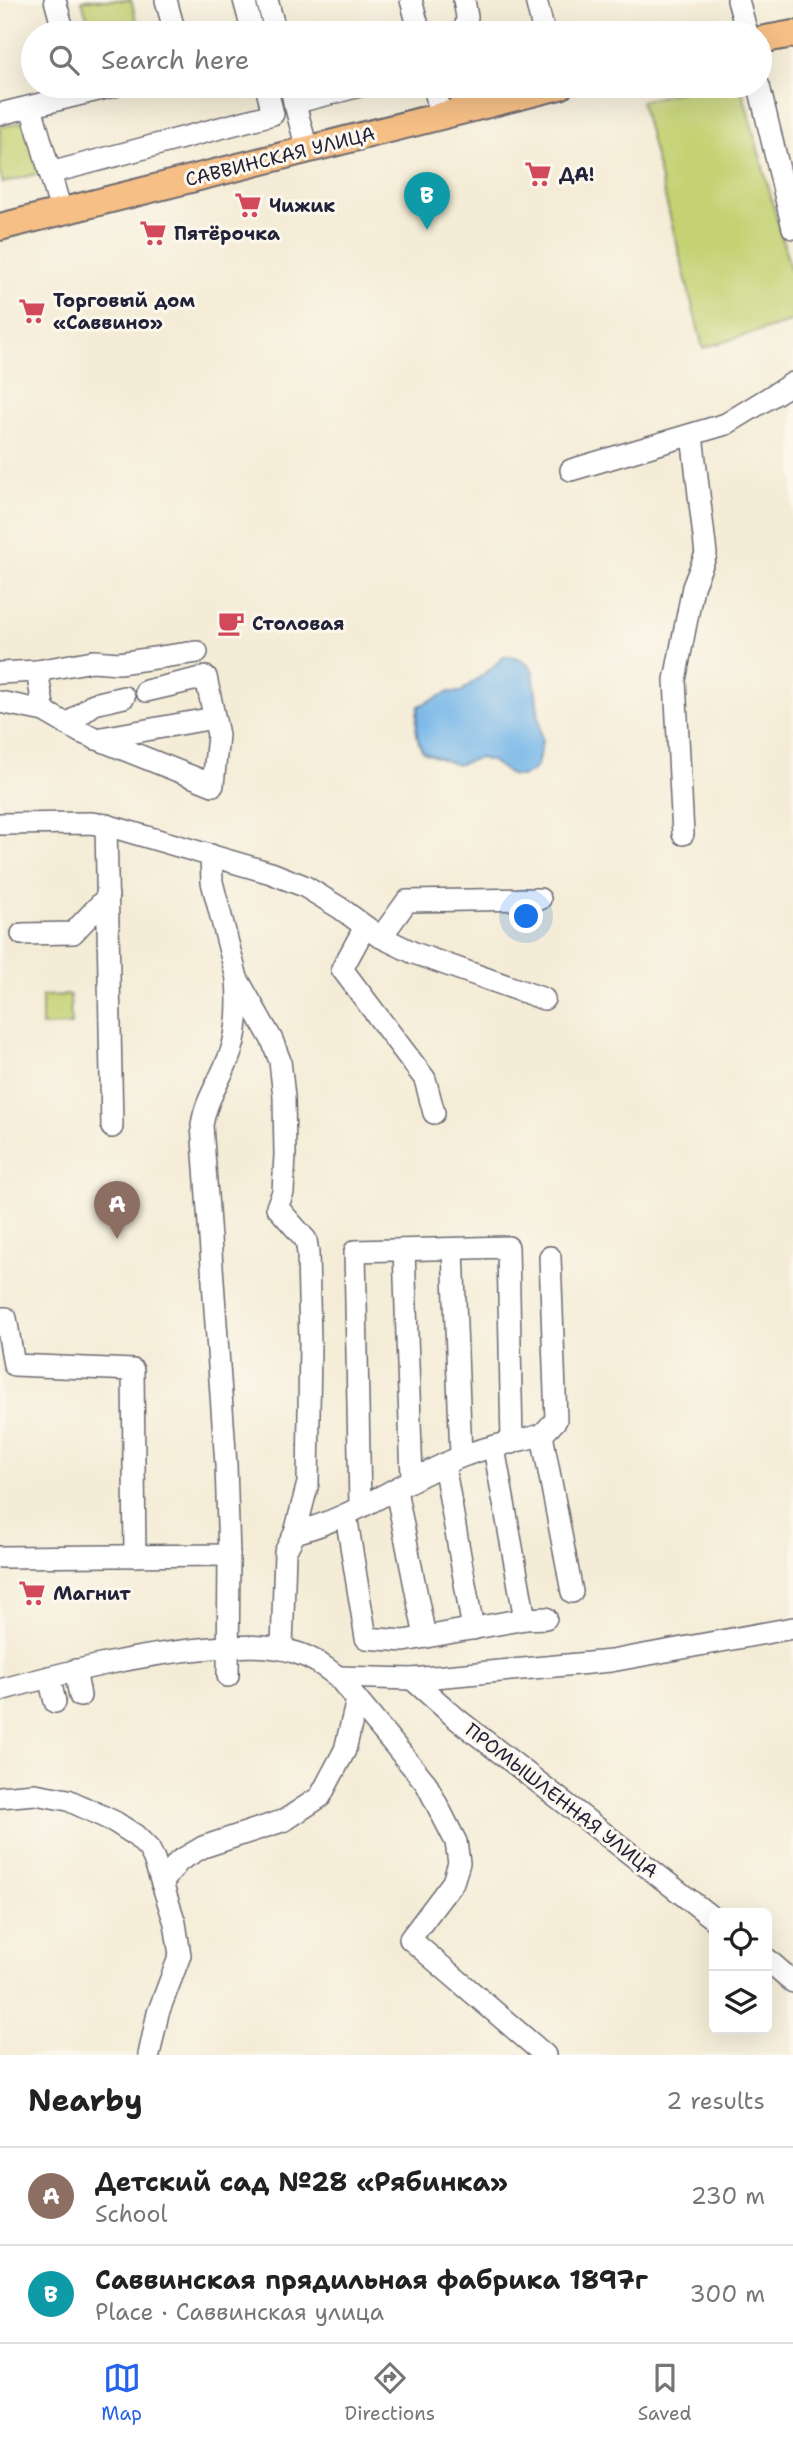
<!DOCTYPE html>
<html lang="en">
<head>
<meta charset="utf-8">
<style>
  :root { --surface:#fff; --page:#f2f2f2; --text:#222; --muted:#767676; --line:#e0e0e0; --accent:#2563eb }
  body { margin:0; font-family:"Shantell Sans",sans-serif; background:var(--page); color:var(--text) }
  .controls { position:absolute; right:21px; bottom:21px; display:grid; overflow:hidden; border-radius:10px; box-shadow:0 7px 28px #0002 }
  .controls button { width:63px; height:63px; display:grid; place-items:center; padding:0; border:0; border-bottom:2px solid var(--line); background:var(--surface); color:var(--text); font:35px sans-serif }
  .you { position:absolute; left:527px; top:917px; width:24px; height:24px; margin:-18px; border:5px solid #fff; border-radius:50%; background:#1a73e8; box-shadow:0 0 0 10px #1a73e833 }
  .badge { display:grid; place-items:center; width:46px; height:46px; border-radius:50%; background:var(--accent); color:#fff; font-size:23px; font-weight:700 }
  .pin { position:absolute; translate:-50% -58px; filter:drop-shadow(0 2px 4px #0008) }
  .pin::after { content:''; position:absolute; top:37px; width:24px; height:21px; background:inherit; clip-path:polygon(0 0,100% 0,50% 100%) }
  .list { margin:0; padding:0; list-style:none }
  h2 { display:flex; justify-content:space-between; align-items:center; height:91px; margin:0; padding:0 28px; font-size:30px }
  h2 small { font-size:23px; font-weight:400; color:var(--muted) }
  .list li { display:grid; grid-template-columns:46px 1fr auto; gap:21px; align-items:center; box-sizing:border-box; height:98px; padding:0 28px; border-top:2px solid var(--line) }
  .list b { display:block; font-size:26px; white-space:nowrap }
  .list p { margin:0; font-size:23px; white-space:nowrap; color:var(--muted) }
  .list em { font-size:23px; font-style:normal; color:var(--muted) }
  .icon { flex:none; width:38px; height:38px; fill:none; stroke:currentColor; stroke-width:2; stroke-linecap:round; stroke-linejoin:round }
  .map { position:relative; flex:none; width:793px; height:2055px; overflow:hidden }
  .search { position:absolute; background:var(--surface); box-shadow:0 7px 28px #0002; left:21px; right:21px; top:21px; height:77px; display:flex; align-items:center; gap:18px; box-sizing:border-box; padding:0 24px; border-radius:38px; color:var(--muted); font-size:26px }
  .sheet { height:287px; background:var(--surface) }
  nav { display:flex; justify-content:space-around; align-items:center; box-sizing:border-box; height:98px; border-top:2px solid var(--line); background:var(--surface); font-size:19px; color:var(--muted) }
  nav a { display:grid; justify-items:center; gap:4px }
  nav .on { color:var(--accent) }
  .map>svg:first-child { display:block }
  .green { fill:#c4d273; stroke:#737a57; stroke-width:2 }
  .water { fill:#74b5e8; stroke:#4b6c92; stroke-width:2 }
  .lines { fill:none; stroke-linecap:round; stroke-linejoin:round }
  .minor-casing { stroke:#6c6971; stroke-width:24 }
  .major-casing { stroke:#6c6971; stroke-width:30 }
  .minor { stroke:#fff; stroke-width:21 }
  .major { stroke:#f5bf86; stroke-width:26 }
  .labels { text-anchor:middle; stroke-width:6; stroke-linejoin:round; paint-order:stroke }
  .street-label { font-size:19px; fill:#22223b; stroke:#fbf7ec }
  .poi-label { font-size:19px; font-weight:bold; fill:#22223b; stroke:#fbf7ec; text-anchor:start }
</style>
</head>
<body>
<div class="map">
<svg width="793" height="2055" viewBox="0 0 793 2055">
  <rect width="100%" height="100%" fill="#fbf7ec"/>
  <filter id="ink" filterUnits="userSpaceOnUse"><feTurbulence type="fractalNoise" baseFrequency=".0143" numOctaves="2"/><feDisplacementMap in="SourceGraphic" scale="14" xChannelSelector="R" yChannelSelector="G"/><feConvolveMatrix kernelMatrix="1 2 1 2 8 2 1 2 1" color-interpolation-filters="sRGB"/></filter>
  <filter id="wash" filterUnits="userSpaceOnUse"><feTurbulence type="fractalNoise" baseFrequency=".00686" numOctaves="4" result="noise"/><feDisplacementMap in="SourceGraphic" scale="28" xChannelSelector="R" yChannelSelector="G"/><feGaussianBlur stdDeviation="1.57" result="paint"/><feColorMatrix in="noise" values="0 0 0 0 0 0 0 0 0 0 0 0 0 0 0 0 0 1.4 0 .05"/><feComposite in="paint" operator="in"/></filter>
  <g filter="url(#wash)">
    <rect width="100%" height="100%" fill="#f4ecd6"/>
    <g class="green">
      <path d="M82,0H131L140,33H91Z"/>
      <path d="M704,86H741L793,279V321L703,348L641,101Z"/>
      <path d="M25,121L39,173L3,183L0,173V127Z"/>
      <path d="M70,995L71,1025L42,1026V996Z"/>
    </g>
    <path class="water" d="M504,656C518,656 525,660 533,671L542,742L537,765L533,770L523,776L511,775L491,761L479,758L457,765L423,752C415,737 415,723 419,706L449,692H461C476,678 490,672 504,656Z"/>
  </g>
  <g filter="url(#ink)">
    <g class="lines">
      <defs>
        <g id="minor">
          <path d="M55,0L64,33"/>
          <path d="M166,0L175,33"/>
          <path d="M244,0L253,33"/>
          <path d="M267,0L276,33"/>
          <path d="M411,0L420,33"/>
          <path d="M464,0L467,17L465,33"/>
          <path d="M536,0L544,33"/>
          <path d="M738,0L747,33"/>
          <path d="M290,86L307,149"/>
          <path d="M434,86L441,116"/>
          <path d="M759,86L793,228"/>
          <path d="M294,103L360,86"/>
          <path d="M31,107L61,211"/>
          <path d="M0,114L114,86"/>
          <path d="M50,173L273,114L266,86"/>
          <path d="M571,470L726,424L793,383"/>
          <path d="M37,671L44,711"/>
          <path d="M0,673L37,671L93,661L119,663L197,652"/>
          <path d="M0,702L44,711L80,732L213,785L218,735L206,677L146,691"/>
          <path d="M67,725L94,704L124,697"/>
          <path d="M96,739L214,718"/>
          <path d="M0,824L90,823L106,825L271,873L304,886L340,908L377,935L414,953L544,999"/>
          <path d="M106,825L112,1127"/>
          <path d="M683,834L675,680L693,587L706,554L692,435"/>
          <path d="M211,855L212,882L237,978L272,1040L280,1061L284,1097L285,1155L283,1192L277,1207L306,1240L308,1253L310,1342L308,1483L295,1533L285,1552L282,1649"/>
          <path d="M365,927L342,969L425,1079L434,1113"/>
          <path d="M22,934L73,933L108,896"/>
          <path d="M381,937L407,901L540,899"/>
          <path d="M453,1249L461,1456"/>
          <path d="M404,1250L412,1479"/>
          <path d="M0,1318H6L14,1365L133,1370L135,1556"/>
          <path d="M542,1435L556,1420L550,1257"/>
          <path d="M494,1448L525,1619"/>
          <path d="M444,1464L473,1629"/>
          <path d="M396,1490L425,1637"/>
          <path d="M360,1506L355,1251L508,1247L512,1443"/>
          <path d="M346,1515L366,1638L404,1641L525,1619L546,1618"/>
          <path d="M295,1533C353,1518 403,1481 458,1458C483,1447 515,1442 542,1435L572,1592"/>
          <path d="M0,1557L229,1555"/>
          <path d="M75,1670L80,1696"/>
          <path d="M228,1676L229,1555L226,1465L202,1125C206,1098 222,1078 231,1052C238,1030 239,1004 237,980"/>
          <path d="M49,1677L55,1702"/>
          <path d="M338,1677L412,1679L611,1661L793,1628"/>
          <path d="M412,1679L457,1719L714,1919"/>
          <path d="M0,1690C70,1671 139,1654 211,1648C240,1646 269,1644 297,1653C313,1658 325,1667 338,1677L426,1783L456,1842L459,1863L453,1882L410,1939L545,2055"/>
          <path d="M0,1797L35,1794L68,1800L115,1822L135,1835L149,1849L154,1859L175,1923L180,1955L158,2013L149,2055"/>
          <path d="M162,1883L179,1861L203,1847L285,1820L320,1797L345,1750L357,1700"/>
          <path d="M767,1959L793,1982"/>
        </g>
        <g id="major">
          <path d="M760,40L793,34"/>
          <path d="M0,227L560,86"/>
        </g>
      </defs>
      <use href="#minor" class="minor-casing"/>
      <use href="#major" class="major-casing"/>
      <use href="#minor" class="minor"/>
      <use href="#major" class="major"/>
    </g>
  </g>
  <defs>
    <symbol id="supermarket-bare" viewBox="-9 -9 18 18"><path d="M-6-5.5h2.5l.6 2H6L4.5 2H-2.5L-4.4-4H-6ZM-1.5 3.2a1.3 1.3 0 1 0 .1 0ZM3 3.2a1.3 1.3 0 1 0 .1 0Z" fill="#d1495b" stroke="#fbf7ec" stroke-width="2.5" paint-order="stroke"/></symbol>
    <symbol id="cafe-bare" viewBox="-9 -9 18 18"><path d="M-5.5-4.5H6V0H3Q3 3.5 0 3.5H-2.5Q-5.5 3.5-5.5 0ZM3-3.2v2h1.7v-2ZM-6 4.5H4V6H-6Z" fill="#d1495b" stroke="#fbf7ec" stroke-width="2.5" paint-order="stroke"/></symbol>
  </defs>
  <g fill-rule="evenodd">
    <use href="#supermarket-bare" x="519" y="155" width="38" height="38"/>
    <use href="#supermarket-bare" x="229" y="186" width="38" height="38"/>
    <use href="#supermarket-bare" x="134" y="214" width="38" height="38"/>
    <use href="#supermarket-bare" x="13" y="292" width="38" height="38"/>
    <use href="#cafe-bare" x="212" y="604" width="38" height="38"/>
    <use href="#supermarket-bare" x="13" y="1574" width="38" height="38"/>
  </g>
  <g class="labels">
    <g class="street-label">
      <text transform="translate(280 156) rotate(-14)" y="7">САВВИНСКАЯ УЛИЦА</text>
      <text transform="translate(562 1800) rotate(38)" y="7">ПРОМЫШЛЕННАЯ УЛИЦА</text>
    </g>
    <g class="poi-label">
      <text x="559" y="181">ДА!</text>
      <text x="269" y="212">Чижик</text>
      <text x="174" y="240">Пятёрочка</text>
      <text x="53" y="307">Торговый дом<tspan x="53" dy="22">«Саввино»</tspan></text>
      <text x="252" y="630">Столовая</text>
      <text x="53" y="1600">Магнит</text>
    </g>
  </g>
</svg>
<div class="controls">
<button><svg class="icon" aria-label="locate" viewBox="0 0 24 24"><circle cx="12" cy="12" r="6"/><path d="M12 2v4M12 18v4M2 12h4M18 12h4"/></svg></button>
<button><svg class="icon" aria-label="layers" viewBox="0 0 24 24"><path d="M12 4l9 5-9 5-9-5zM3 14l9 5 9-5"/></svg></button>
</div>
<div class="you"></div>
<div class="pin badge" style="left:117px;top:1239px;background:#8d6e63">A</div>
<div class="pin badge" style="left:427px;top:230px;background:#0f9aa8">B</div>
<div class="search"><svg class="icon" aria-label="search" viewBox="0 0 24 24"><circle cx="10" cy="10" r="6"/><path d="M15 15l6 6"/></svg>Search here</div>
</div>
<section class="sheet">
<h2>Nearby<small>2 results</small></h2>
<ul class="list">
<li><span class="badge" style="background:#8d6e63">A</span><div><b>Детский сад №28 «Рябинка»</b><p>School</p></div><em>230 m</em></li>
<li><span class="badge" style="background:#0f9aa8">B</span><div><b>Саввинская прядильная фабрика 1897г</b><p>Place · Саввинская улица</p></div><em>300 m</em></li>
</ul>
</section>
<nav>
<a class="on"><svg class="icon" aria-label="map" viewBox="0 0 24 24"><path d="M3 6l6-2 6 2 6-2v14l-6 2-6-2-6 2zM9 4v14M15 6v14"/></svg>Map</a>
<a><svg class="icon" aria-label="directions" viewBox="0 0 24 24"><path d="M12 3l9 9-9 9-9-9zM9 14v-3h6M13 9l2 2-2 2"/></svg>Directions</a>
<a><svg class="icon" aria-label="saved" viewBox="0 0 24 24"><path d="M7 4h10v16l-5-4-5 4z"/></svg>Saved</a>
</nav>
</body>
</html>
